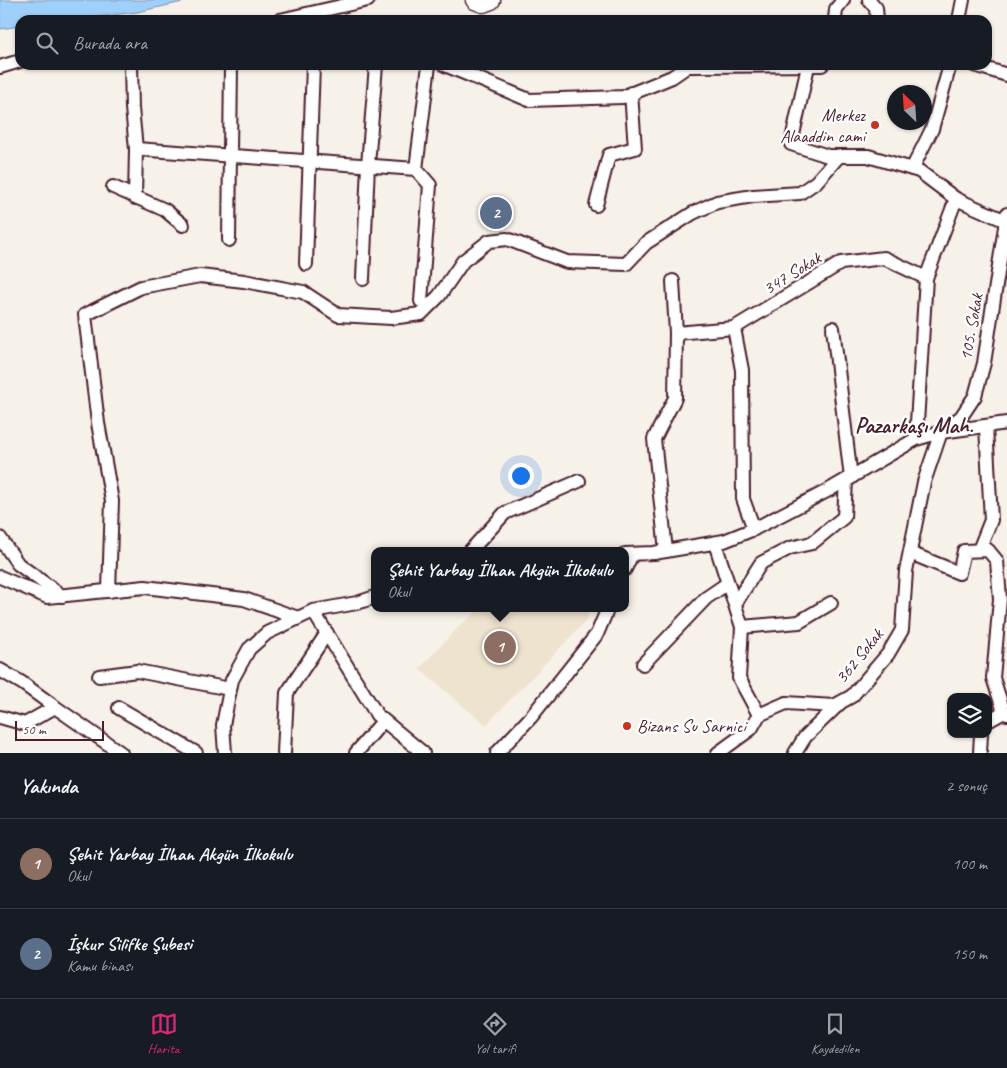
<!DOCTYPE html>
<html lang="tr">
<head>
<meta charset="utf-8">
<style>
  :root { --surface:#171b24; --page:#242831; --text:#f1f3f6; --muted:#9ea1a6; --line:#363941; --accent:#db2777 }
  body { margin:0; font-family:Caveat,sans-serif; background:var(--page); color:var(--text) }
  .controls { position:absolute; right:15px; bottom:15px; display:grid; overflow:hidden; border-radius:10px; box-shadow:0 1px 4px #0004 }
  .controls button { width:45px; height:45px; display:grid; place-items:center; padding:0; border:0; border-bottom:1px solid var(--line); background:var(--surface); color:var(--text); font:25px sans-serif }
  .compass { position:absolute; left:887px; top:85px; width:45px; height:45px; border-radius:50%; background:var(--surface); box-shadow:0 1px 4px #0004; rotate:335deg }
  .scale { position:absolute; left:15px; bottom:12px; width:89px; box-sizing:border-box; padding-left:5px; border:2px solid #4a1f2b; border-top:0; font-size:14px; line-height:18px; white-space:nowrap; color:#4a1f2b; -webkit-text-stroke:4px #fff; paint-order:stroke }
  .you { position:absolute; left:520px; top:475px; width:18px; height:18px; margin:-12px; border:4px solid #fff; border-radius:50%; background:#1a73e8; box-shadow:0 0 0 8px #1a73e833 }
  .badge { display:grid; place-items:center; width:32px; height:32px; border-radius:50%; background:var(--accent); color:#fff; font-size:16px; font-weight:700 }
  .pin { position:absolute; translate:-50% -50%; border:2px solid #fff; box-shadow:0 1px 5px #0006 }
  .popup { position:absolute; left:371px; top:547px; width:258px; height:65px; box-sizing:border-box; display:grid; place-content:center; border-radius:10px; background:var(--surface); filter:drop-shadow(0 1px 4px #0005); font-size:16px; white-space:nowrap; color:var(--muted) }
  .popup b { font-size:19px; color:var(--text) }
  .popup::after { content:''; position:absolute; left:50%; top:100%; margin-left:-10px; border:10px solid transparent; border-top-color:var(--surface) }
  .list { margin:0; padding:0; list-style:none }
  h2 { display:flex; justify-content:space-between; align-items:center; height:65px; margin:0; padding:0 20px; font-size:21px }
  h2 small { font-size:16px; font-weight:400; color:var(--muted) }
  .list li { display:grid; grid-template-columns:32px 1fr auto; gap:15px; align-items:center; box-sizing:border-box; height:90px; padding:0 20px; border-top:1px solid var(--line) }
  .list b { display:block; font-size:19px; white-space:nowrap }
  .list p { margin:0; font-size:16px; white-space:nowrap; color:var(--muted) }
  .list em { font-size:16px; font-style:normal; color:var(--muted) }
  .icon { flex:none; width:28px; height:28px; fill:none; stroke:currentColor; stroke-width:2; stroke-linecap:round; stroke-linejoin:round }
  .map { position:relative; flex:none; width:1007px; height:753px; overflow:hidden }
  .search { position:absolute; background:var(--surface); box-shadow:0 1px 4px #0004; left:15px; right:15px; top:15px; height:55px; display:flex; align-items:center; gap:12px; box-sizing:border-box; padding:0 18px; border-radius:15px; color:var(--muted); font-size:19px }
  .sheet { height:245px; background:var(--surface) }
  nav { display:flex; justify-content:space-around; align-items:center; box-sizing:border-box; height:70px; border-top:1px solid var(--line); background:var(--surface); font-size:14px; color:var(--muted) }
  nav a { display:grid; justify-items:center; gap:2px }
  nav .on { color:var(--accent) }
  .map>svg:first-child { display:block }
  .built { fill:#eee3ce }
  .water { fill:#9ed0fb; stroke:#7c89a8 }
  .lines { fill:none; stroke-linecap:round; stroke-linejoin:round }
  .minor-casing { stroke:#4a1f2b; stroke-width:16 }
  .secondary-casing { stroke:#4a1f2b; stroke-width:21 }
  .minor { stroke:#fff; stroke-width:12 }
  .secondary { stroke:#fff; stroke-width:18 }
  .poi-dot { fill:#c8321e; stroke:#fff; stroke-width:2 }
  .labels { text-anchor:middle; stroke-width:4.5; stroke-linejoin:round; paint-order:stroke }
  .poi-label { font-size:18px; fill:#4a1f2b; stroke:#fff; text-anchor:end }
  .street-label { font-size:18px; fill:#4a1f2b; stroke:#fff }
  .district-label { font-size:22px; font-weight:bold; fill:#4a1f2b; stroke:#fff }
</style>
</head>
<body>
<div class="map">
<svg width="1007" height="753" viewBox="0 0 1007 753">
  <rect width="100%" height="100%" fill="#f7f2e9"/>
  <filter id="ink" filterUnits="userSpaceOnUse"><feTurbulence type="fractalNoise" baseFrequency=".02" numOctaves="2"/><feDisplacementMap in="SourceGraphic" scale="10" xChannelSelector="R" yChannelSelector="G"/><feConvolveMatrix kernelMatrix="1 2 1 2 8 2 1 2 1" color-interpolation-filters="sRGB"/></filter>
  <g filter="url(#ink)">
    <path class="built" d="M482,608H589L587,620L486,725L419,669L460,625Z"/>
    <path class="water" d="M0,0H192L137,12L71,20H20V26L0,29Z"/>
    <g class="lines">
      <defs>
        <g id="minor">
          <path d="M869,0L876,8L877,20"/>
          <path d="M280,20L368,0"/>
          <path d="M835,20L836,9L843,0"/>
          <path d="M959,20L963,0"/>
          <path d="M131,65L132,108L136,149L135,198"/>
          <path d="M445,65L529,100L623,97L672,77L688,66L822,65"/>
          <path d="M974,65L1007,75"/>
          <path d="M808,66L791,144L828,156H868L919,171L956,199L1006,221"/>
          <path d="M0,67L20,61"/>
          <path d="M136,149L416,169"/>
          <path d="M912,169L932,129L950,65"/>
          <path d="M113,187L165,210L183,225"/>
          <path d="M596,205L609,155L635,148L631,93"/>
          <path d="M229,240L231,65"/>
          <path d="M306,264L313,65"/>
          <path d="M363,279L368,165L376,65"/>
          <path d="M421,301L430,185L416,169L429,65"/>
          <path d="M734,328L742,370L743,499L754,529"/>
          <path d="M833,328L851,478"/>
          <path d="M676,333L734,328L841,263L884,258L926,278"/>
          <path d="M916,439L926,278L956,199"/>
          <path d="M0,538L18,564L62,596"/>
          <path d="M715,543L742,627L739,678L759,715"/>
          <path d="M979,550L991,520L986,426"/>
          <path d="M470,551L505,513L579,481"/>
          <path d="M666,551L654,439L675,398L676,333L673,281"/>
          <path d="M910,553L959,573L964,551L988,550L997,561L1000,599L993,678L1004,712L1007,714"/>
          <path d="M625,554L654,553L724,541L754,529L829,490L916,439L941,432L1007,423"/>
          <path d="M625,569L632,554"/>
          <path d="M0,577L47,597L145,587L244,599L298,618"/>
          <path d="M109,591L112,501L98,423L85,315L141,287L200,276L244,281L303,292L338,315L391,318L421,314L439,296L463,261L489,241L507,239L567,262L626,264L646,243L693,213L717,202L753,196L800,193L816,182L839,156"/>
          <path d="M735,604L761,563L790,548L812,543L844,517L846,481"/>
          <path d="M313,611L377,715L423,753"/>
          <path d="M742,627L799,622L831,603"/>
          <path d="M643,664L706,598L728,583"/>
          <path d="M0,670L22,683L55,707"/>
          <path d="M99,676L137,671L230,689"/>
          <path d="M119,708L196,753"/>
          <path d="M0,717L25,724L55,707L121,753"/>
          <path d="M988,721L1004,712"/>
          <path d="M225,753L223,725L232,680L249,649L267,633L313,611L357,603L375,597"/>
          <path d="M284,753L287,693L327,633"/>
          <path d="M356,753L383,721"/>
          <path d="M497,753L531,717L597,634L608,608"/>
          <path d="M718,753L751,729L759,715L786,703L834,706L852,696L888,654L902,630L906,571L924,482L941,432L961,417L975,396L984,363L1007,214"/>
          <path d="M795,753L805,737L840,703"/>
          <path d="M980,753L981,734"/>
        </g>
        <path id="secondary" d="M475,0L483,3L491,0"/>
      </defs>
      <use href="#minor" class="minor-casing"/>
      <use href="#secondary" class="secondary-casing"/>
      <use href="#minor" class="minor"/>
      <use href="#secondary" class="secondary"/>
    </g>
  </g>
  <g class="poi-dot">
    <circle cx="875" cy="125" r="5"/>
    <circle cx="627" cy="726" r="5"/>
  </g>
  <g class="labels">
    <g class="poi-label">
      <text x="865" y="121">Merkez<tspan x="865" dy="21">Alaaddin cami</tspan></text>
      <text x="637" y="732" text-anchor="start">Bizans Su Sarnici</text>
    </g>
    <g class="street-label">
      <text transform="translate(792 273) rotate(-32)" y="6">347 Sokak</text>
      <text transform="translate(971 327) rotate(-80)" y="6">105. Sokak</text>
      <text transform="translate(859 656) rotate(-51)" y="6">362 Sokak</text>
    </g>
    <g class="district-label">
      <text x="914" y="433">Pazarkaşı Mah.</text>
    </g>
  </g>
</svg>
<div class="controls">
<button><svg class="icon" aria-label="layers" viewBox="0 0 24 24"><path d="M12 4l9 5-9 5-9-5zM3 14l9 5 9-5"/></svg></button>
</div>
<svg class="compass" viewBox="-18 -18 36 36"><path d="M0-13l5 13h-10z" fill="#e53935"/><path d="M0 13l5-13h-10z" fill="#9ea1a6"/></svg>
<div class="scale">50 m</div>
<div class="you"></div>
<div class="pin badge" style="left:500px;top:647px;background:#8d6e63">1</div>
<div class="popup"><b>Şehit Yarbay İlhan Akgün İlkokulu</b>Okul</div>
<div class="pin badge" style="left:496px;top:213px;background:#5c6f8a">2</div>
<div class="search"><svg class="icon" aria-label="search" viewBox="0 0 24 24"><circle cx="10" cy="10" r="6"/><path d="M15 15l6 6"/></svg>Burada ara</div>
</div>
<section class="sheet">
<h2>Yakında<small>2 sonuç</small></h2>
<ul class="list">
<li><span class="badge" style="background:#8d6e63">1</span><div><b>Şehit Yarbay İlhan Akgün İlkokulu</b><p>Okul</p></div><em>100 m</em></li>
<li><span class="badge" style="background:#5c6f8a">2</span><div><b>İşkur Silifke Şubesi</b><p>Kamu binası</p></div><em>150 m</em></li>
</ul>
</section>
<nav>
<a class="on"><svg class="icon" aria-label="map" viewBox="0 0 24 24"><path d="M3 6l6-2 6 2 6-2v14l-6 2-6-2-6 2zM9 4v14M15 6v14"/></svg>Harita</a>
<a><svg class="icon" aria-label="directions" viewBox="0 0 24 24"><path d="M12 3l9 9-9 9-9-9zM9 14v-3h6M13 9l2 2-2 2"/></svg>Yol tarifi</a>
<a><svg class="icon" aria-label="saved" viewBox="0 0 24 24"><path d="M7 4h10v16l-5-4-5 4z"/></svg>Kaydedilen</a>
</nav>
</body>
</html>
